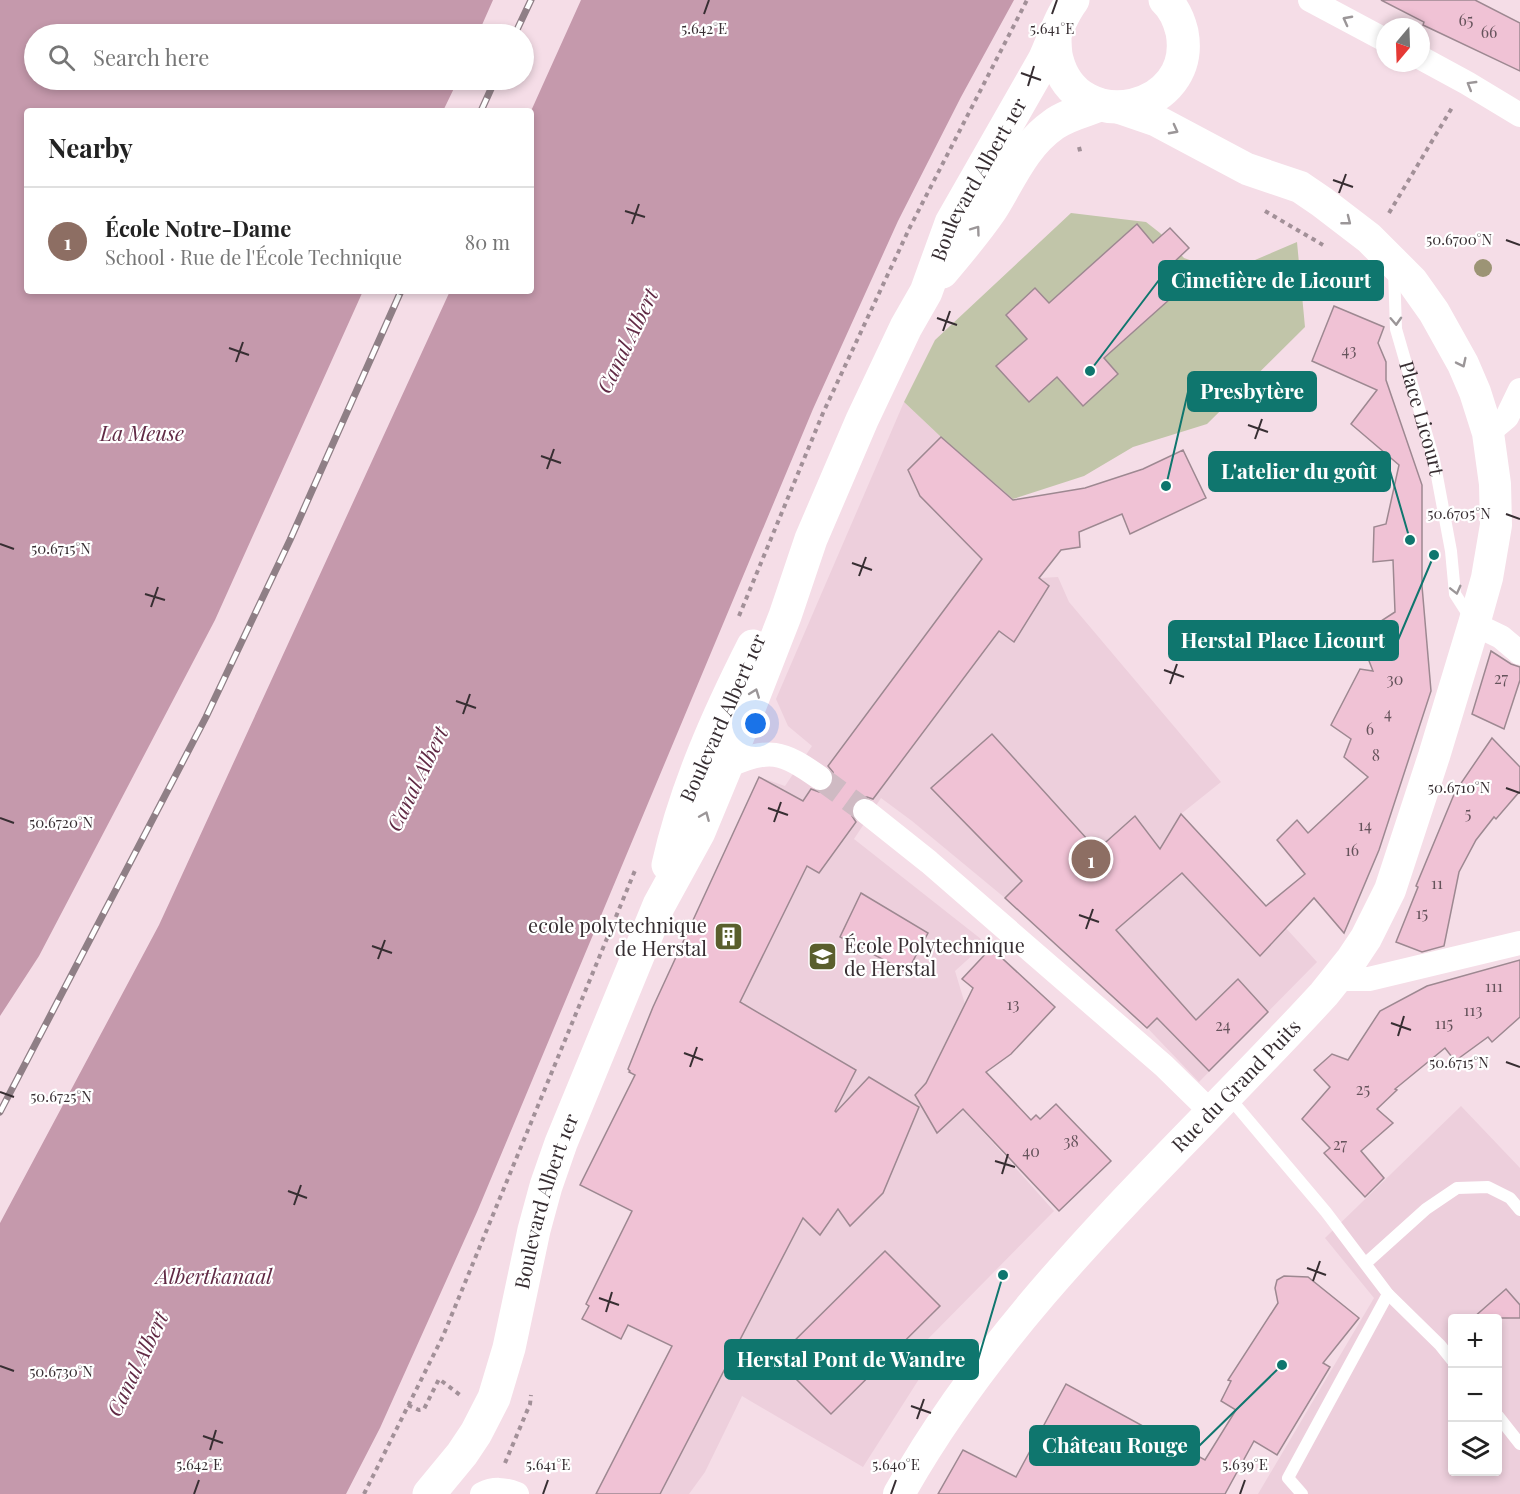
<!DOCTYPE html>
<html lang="en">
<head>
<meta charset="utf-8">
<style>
  :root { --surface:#fff; --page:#f2f2f2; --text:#222; --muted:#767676; --line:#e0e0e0; --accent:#db2777 }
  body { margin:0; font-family:"Playfair Display",serif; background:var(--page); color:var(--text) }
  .controls { position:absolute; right:18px; bottom:18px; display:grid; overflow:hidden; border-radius:6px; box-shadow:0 3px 9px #0003 }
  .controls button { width:54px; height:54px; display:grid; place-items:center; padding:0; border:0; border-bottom:2px solid var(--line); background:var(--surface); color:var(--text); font:30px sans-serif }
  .compass { position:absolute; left:1376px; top:18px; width:54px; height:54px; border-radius:50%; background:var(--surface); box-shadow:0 3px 9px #0003; rotate:199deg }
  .you { position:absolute; left:756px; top:724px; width:21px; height:21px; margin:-15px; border:4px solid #fff; border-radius:50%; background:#1a73e8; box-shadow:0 0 0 9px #1a73e833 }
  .badge { display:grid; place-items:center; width:39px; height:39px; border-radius:50%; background:var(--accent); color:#fff; font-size:20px; font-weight:700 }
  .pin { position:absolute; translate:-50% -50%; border:3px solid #fff; box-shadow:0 2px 6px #0006 }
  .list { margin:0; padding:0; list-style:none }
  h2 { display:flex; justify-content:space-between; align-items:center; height:78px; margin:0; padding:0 24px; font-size:26px }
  h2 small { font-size:20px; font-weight:400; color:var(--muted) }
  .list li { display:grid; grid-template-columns:39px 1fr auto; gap:18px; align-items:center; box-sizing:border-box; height:108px; padding:0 24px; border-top:2px solid var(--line) }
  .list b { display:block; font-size:22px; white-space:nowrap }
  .list p { margin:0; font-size:20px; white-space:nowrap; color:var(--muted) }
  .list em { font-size:20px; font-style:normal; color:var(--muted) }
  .icon { flex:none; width:33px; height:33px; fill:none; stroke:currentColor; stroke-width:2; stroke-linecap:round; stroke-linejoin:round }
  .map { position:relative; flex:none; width:1520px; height:1494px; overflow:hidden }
  .search { position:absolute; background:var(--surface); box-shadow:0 3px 9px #0003; left:24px; top:24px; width:510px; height:66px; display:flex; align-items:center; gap:15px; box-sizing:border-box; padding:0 21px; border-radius:33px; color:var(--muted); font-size:22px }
  .panel { position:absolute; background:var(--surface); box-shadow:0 3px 9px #0003; left:24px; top:108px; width:510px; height:186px; border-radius:6px }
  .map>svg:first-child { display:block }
  .built { fill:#edcfdc; fill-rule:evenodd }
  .green { fill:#c1c5a9 }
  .water { fill:#c599ac }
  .building { fill:#f0c2d5; stroke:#9d8891; stroke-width:1.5 }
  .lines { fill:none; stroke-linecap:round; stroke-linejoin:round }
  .minor-tunnel { stroke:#cfbac3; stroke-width:24; stroke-dasharray:24 12; stroke-linecap:butt }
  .path { stroke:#a29098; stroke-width:4; stroke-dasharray:4.5 4.5; stroke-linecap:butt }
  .service { stroke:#fff; stroke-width:12 }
  .minor { stroke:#fff; stroke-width:24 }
  .tertiary { stroke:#fff; stroke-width:32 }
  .secondary { stroke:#fff; stroke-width:33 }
  .rail-casing { stroke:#8f7f86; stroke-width:7 }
  .rail { stroke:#fff; stroke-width:4.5; stroke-dasharray:14; stroke-linecap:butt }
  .tree { fill:#9c9475 }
  .oneway { stroke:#9b9698 }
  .ticks { fill:none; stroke:#372e32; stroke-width:2 }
  .labels { text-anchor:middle; stroke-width:4.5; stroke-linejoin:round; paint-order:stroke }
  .number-label { font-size:16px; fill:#65535b }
  .street-label { font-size:20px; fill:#372e32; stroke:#fff }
  .poi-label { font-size:20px; fill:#372e32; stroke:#fff; text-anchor:end }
  .water-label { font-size:21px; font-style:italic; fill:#612a45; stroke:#fff }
  .ticks-label { font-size:15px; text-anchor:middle; fill:#372e32; stroke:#fff; stroke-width:4.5; stroke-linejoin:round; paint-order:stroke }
  .leader { fill:none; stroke:#0f766e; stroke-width:2 }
  .callout-dot { fill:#0f766e; stroke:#fff; stroke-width:2 }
  .callout { fill:#0f766e; stroke:#0f766e; stroke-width:2 }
  .callout-label { font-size:21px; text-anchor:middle; font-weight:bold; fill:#fff }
</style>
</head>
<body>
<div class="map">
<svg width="1520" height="1494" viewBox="0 0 1520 1494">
  <rect width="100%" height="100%" fill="#f5dde7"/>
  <g class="built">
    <path d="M904,402L941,437L1013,499L1029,524L1051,563L1040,578L1058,577L1069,602L1221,782L1181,814L1317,962L1199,1082L1136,1016L1005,898L912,821L881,798L854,839L986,943L955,971L965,1004L933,1076L1054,1211L926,1341L935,1354L863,1467L742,1396L705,1472L689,1494H596L738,1216L640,1330L628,1325L621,1339L582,1319L588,1306L586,1304L632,1211L580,1185L635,1075L629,1072L628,1069L653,1007L759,777L785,786L812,746L788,726L776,699Z"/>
    <path d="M1461,1106L1520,1168V1494H1258L1374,1298L1325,1238ZM1452,1318H1498V1472H1452Z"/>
  </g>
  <path class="green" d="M1071,213L1146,222L1160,233L1184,258L1215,269L1248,263L1297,242L1305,327L1207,424L1133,447L1084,476L1013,499L941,437L904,402L935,340Z"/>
  <g class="water">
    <path d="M0,0H493L478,34H34V80H458L443,111H27V291H363L215,620L39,956L0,1016Z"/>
    <path d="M581,0H1014L961,97L898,221L813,409L477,1212L380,1428L346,1494H0V1223L159,925L450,291H531V111Z"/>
  </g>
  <g class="building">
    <path d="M1381,0H1475L1520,23V71L1423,25L1424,22Z"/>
    <path d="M1137,224L1153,243L1170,228L1189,248L1172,264L1189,282L1104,358L1118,374L1083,406L1057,377L1029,402L996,366L1027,339L1006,315L1035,288L1049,303Z"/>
    <path d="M1334,306L1384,327L1378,343L1386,362V380L1422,485V586L1431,691L1379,850L1344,933L1314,898L1260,956L1182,873L1116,930L1196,1020L1238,979L1268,1012L1209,1071L1157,1018L1147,1028L1005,898L1022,881L931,788L992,734L1097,850L1135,816L1160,849L1181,814L1266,906L1305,874L1277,840L1297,820L1308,833L1368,777L1344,757L1351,739L1331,725L1360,669L1373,671L1362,643L1366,641L1364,632L1395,612L1393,560L1373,562L1374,527L1386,524L1399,465L1351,424L1377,390L1312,361Z"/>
    <path d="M941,437L1013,500L1085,488L1143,469L1183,450L1206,498L1130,534L1122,514L1079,532L1080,547L1061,550L1039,578L1049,586L1014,642L999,631L873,799L867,797L860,798L854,803L851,808L852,816L856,822L819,873L807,866L740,1002L856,1070L835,1111L836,1112L869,1077L919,1107L883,1193L850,1226L838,1209L820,1235L803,1218L660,1494H596L672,1346L628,1325L621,1339L582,1319L589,1306L586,1304L632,1211L580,1185L635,1075L629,1072L630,1071L628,1069L653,1007L759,777L803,801L811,789L819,792L826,791L831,786L834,779L833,772L828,766L982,559L920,496L908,470Z"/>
    <path d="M1491,651L1511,664L1520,667V680L1504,729L1472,714Z"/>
    <path d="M1492,738L1520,767V791L1496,819L1494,817L1476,840L1459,872L1444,946L1422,952L1396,942L1418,887L1416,886L1455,792Z"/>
    <path d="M861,893L928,933L907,972L840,937Z"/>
    <path d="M991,948L1055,1007L1011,1054L986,1072L1031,1120L1036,1115L1040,1119L1056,1104L1111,1161L1059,1211L963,1109L937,1133L915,1095L926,1083L973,988L962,979Z"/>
    <path d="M1520,960V1017L1492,1042L1488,1037L1455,1061L1445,1048L1395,1089L1397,1090L1377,1109L1393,1123L1361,1151L1384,1178L1365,1197L1324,1153L1330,1148L1302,1119L1330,1087L1314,1070L1332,1054L1348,1060L1380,1011L1427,986Z"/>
    <path d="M885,1251L940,1306L831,1414L776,1359Z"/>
    <path d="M1284,1276L1308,1277L1359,1318L1323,1363L1330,1367L1277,1455L1254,1441L1225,1494H938L963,1450L1016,1477L1066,1384L1205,1460L1236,1410L1221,1401L1231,1381L1228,1380L1278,1303L1275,1288L1277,1280Z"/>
    <path d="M1506,1289L1520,1305V1318H1473Z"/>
  </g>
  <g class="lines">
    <path class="minor-tunnel" d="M820,778L865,811"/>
    <g class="path">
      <path d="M1079,147L1081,155"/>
      <path d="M1265,211L1323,245"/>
      <path d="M1389,213L1453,106"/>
      <path d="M739,616L823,413L910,227L1027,0"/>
      <path d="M408,1405L419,1410L424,1409L439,1379L460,1395"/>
      <path d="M505,1463L530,1404L531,1395"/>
      <path d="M364,1494L443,1336L636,868"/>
    </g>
    <g class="service">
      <path id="s1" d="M1394,270L1396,329L1434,460L1451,551L1455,594L1471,619"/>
      <path d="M1228,1096L1326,1212L1388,1294L1440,1345L1452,1360"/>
      <path d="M1366,1263L1426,1209L1457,1188L1488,1187L1510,1198L1520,1210"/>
      <path d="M1498,1416L1520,1444"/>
      <path d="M1302,1494L1288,1478L1388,1294"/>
    </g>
    <g class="minor">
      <path d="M1310,0L1385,40"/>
      <path d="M1421,58L1467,83L1520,115"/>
      <path d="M1488,433L1507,417L1520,390"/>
      <path d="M1474,624L1501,637L1520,653"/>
      <path d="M726,767C769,747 782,751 820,778"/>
      <path d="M865,811L929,862L1164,1066L1212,1113"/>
      <path d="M1337,979H1369L1520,943"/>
      <path d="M482,1494C494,1488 504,1489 517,1494"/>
    </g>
    <path class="tertiary" id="s2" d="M899,1494C1006,1302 1177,1154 1324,994L1352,959L1366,938L1390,890L1434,756L1474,624L1487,578L1496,525L1495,484L1488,433L1475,392L1463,364L1434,312L1412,281L1369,238L1322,202L1300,187L1247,169L1155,120L1120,108"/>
    <g class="secondary">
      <path d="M1055,36C1055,43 1055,52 1057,59C1077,138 1197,112 1182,32C1179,20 1175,9 1165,0"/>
      <path d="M942,272C959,252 976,232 991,210C1010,180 1023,146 1053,125C1066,115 1085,111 1100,105"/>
      <path d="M668,865C685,789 718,715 753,646"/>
      <path id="s3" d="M429,1494L462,1454L476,1433L494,1398L509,1348L534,1230L546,1186L561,1143L659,905L699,832L726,767L785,616L811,539L862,420L906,327L926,292L951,223L1044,60C1054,39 1059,18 1073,0"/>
    </g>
    <defs>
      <g id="rail">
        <path d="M515,34L531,0"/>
        <path d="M481,111L495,80"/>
        <path d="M0,1112L206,717L290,540L401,291"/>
      </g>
    </defs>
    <use href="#rail" class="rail-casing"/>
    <use href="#rail" class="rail"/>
  </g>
  <circle class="tree" cx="1483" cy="268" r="9"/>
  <defs><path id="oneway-chevron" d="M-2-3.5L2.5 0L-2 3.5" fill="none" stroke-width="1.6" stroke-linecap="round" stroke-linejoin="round" transform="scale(1.5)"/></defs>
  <g class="oneway">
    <use href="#oneway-chevron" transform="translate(1347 20) rotate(-152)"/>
    <use href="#oneway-chevron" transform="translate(1471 85) rotate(-149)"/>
    <use href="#oneway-chevron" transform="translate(1174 130) rotate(28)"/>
    <use href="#oneway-chevron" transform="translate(1347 221) rotate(38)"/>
    <use href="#oneway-chevron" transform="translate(976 230) rotate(-54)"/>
    <use href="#oneway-chevron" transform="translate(1396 321) rotate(87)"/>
    <use href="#oneway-chevron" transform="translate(1462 363) rotate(64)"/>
    <use href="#oneway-chevron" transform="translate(1456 590) rotate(76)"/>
    <use href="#oneway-chevron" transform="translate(755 693) rotate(-69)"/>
    <use href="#oneway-chevron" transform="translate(705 816) rotate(-67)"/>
  </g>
  <path class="ticks" d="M704,14L709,0M1052,14L1057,0M1021,73L1041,80M1028,86L1034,66M1333,180L1353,187M1339,193L1346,174M625,211L645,217M632,224L639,204M1506,240L1520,245M937,318L957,325M943,331L950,311M229,348L249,355M236,362L243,342M1248,425L1268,432M1255,439L1262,419M541,456L561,463M547,469L554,449M1506,514L1520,519M0,544L14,549M852,563L872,570M859,576L866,557M145,594L165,600M151,607L158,587M1164,670L1184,677M1170,684L1177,664M456,701L476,708M463,714L470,694M1506,788L1520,793M768,808L788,815M0,818L14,823M774,822L781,802M1079,915L1099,922M1086,929L1093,909M372,946L392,953M378,959L385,940M1391,1023L1411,1030M1398,1036L1404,1016M684,1053L703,1060M1506,1062L1520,1067M690,1067L697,1047M0,1092L14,1097M995,1161L1015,1167M1002,1174L1008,1154M288,1191L307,1198M294,1205L301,1185M1307,1268L1326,1275M1313,1281L1320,1261M599,1298L619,1305M606,1312L612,1292M0,1366L14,1371M911,1406L931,1413M917,1419L924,1399M203,1436L223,1443M210,1450L216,1430M194,1494L199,1480M543,1494L548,1480M891,1494L896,1480M1240,1494L1245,1480"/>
  <defs>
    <symbol id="building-square" viewBox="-11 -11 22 22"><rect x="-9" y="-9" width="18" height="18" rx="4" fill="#5a5f2d" stroke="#fff"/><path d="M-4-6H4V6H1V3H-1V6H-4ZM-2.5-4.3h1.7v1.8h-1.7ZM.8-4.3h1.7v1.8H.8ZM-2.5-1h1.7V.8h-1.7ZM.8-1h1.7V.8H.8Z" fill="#fff"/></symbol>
    <symbol id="school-square" viewBox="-11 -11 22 22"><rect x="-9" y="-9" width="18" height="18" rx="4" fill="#5a5f2d" stroke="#fff"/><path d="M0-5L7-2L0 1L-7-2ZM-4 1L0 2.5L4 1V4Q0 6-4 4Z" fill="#fff"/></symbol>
  </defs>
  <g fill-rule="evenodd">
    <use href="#building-square" x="712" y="920" width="33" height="33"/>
    <use href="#school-square" x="806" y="940" width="33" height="33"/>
  </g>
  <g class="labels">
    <g class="number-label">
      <text x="1466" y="26">65</text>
      <text x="1489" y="38">66</text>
      <text x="1349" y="356">43</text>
      <text x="1501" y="684">27</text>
      <text x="1395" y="685">30</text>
      <text x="1388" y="719">4</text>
      <text x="1370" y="735">6</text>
      <text x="1376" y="761">8</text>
      <text x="1468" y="819">5</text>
      <text x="1365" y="831">14</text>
      <text x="1352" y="856">16</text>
      <text x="1437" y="889">11</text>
      <text x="1422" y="919">15</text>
      <text x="1494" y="992">111</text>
      <text x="1013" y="1010">13</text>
      <text x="1473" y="1016">113</text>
      <text x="1444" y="1029">115</text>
      <text x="1223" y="1031">24</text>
      <text x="1363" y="1095">25</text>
      <text x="1071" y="1147">38</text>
      <text x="1340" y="1150">27</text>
      <text x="1031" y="1157">40</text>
    </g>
    <g class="street-label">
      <text dy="7" stroke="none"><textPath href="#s3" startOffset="1432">Boulevard Albert 1er</textPath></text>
      <text dy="7" stroke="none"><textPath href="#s1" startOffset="152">Place Licourt</textPath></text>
      <text transform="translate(723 718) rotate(-66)" y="7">Boulevard Albert 1er</text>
      <text dy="7" stroke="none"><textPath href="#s2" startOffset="531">Rue du Grand Puits</textPath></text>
      <text dy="7" stroke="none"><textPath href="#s3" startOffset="320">Boulevard Albert 1er</textPath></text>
    </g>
    <g class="poi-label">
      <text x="707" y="933">ecole polytechnique<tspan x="707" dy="23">de Herstal</tspan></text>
      <text x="844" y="953" text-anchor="start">École Polytechnique<tspan x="844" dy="23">de Herstal</tspan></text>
    </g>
    <g class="water-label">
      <text transform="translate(628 341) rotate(-64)" y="7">Canal Albert</text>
      <text x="142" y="441">La Meuse</text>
      <text transform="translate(418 779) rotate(-64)" y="7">Canal Albert</text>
      <text x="214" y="1284">Albertkanaal</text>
      <text transform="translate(138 1364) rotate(-64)" y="7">Canal Albert</text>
    </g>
  </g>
  <g class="ticks-label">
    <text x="704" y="34">5.642°E</text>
    <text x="1052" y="34">5.641°E</text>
    <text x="1459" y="245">50.6700°N</text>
    <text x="1459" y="519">50.6705°N</text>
    <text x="61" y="554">50.6715°N</text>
    <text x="1459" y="793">50.6710°N</text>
    <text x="61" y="828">50.6720°N</text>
    <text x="1459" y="1068">50.6715°N</text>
    <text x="61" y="1102">50.6725°N</text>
    <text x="61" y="1377">50.6730°N</text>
    <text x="199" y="1470">5.642°E</text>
    <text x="548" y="1470">5.641°E</text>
    <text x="896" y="1470">5.640°E</text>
    <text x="1245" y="1470">5.639°E</text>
  </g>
  <path class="leader" d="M1090 371L1159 280M1166 486L1188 392M1410 540L1390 471M1434 555L1398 640M1003 1275L978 1360M1282 1365L1199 1446"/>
  <g class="callout-dot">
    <circle cx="1090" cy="371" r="6"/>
    <circle cx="1166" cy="486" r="6"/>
    <circle cx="1410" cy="540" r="6"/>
    <circle cx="1434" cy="555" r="6"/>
    <circle cx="1003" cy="1275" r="6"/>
    <circle cx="1282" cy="1365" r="6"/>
  </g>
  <g class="callout">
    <rect x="1159" y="261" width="224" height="39" rx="6"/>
    <rect x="1188" y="372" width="128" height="39" rx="6"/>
    <rect x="1209" y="452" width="181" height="39" rx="6"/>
    <rect x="1169" y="621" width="229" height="39" rx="6"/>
    <rect x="725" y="1340" width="253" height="39" rx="6"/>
    <rect x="1030" y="1426" width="169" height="39" rx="6"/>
  </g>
  <g class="callout-label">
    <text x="1271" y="288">Cimetière de Licourt</text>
    <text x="1252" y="399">Presbytère</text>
    <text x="1299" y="479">L'atelier du goût</text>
    <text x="1283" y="648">Herstal Place Licourt</text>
    <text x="851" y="1367">Herstal Pont de Wandre</text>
    <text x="1115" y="1453">Château Rouge</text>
  </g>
</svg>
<div class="controls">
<button>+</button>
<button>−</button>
<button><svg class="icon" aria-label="layers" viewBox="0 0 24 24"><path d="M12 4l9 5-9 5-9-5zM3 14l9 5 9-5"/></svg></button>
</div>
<svg class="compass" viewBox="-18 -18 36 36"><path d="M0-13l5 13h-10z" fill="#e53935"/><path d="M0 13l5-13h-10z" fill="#767676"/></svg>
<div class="you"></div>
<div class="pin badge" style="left:1091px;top:859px;background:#8d6e63">1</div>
<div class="search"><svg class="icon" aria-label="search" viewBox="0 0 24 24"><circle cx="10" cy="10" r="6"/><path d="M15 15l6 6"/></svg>Search here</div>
<section class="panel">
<h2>Nearby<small></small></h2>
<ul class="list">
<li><span class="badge" style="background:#8d6e63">1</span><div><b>École Notre-Dame</b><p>School · Rue de l'École Technique</p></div><em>80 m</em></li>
</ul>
</section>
</div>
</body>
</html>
